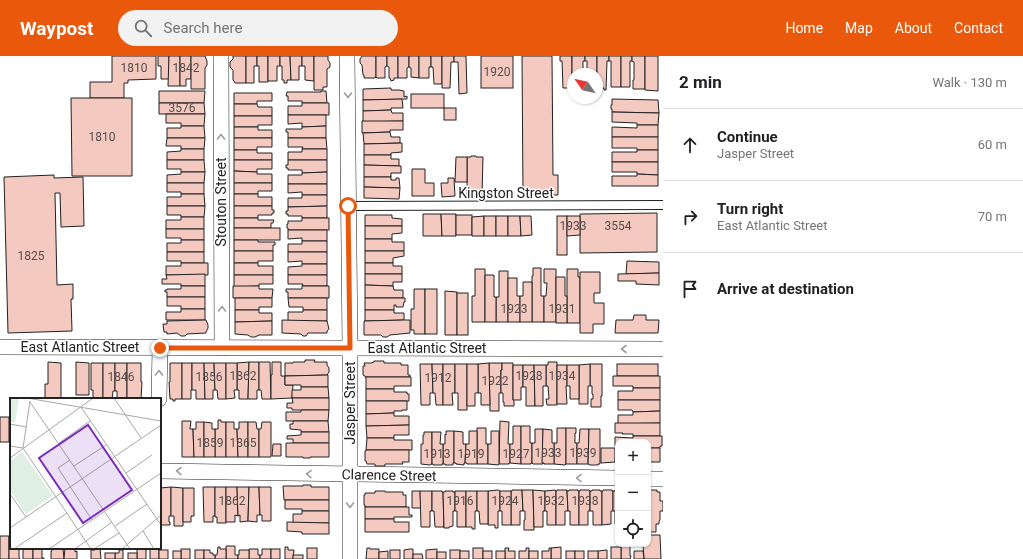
<!DOCTYPE html>
<html lang="en">
<head>
<meta charset="utf-8">
<style>
  :root { --surface:#fff; --page:#f2f2f2; --text:#202124; --muted:#757577; --line:#e0e0e0; --accent:#ea580c }
  body { margin:0; font-family:Roboto,sans-serif; background:var(--page); color:var(--text) }
  .controls { position:absolute; right:12px; bottom:12px; display:grid; overflow:hidden; border-radius:8px; box-shadow:0 1px 3px #0004 }
  .controls button { width:36px; height:36px; display:grid; place-items:center; padding:0; border:0; border-bottom:1px solid var(--line); background:var(--surface); color:var(--text); font:20px sans-serif }
  .compass { position:absolute; left:567px; top:12px; width:36px; height:36px; border-radius:50%; background:var(--surface); box-shadow:0 1px 3px #0004; rotate:304deg }
  .stop { position:absolute; width:12px; height:12px; margin:-9px; border:3px solid #ea580c; border-radius:50%; background:#fff }
  .stop.end { background:#ea580c; border-color:#fff; box-shadow:0 1px 4px #0008 }
  .list { margin:0; padding:0; list-style:none }
  h2 { display:flex; justify-content:space-between; align-items:center; height:52px; margin:0; padding:0 16px; font-size:17px }
  h2 small { font-size:13px; font-weight:400; color:var(--muted) }
  .list li { display:grid; grid-template-columns:26px 1fr auto; gap:12px; align-items:center; box-sizing:border-box; height:72px; padding:0 16px; border-top:1px solid var(--line) }
  .list b { display:block; font-size:15px; white-space:nowrap }
  .list p { margin:0; font-size:13px; white-space:nowrap; color:var(--muted) }
  .list em { font-size:13px; font-style:normal; color:var(--muted) }
  .icon { flex:none; width:22px; height:22px; fill:none; stroke:currentColor; stroke-width:2; stroke-linecap:round; stroke-linejoin:round }
  .map { position:relative; flex:none; width:663px; height:503px; overflow:hidden }
  header { display:flex; align-items:center; gap:24px; box-sizing:border-box; height:56px; padding:0 20px; background:var(--accent); color:#fff }
  header strong { font-size:19px }
  nav { display:flex; gap:22px; margin-inline-start:auto; font-size:14px }
  .search { width:280px; height:36px; background:var(--page); display:flex; align-items:center; gap:10px; box-sizing:border-box; padding:0 14px; border-radius:22px; color:var(--muted); font-size:15px }
  main { display:flex }
  aside { flex:1; background:var(--surface) }
  .map>svg:first-child { display:block }
  .building { fill:#f3c9c0; stroke:#222 }
  .lines { fill:none; stroke-linecap:round; stroke-linejoin:round }
  .lane-casing { stroke:#222; stroke-width:10 }
  .street-casing { stroke:#222; stroke-width:16 }
  .lane { stroke:#fff; stroke-width:8 }
  .street { stroke:#fff; stroke-width:15 }
  .oneway { stroke:#9c9c9c }
  .route { stroke:#ea580c; stroke-width:5 }
  .labels { text-anchor:middle; stroke-width:3; stroke-linejoin:round; paint-order:stroke }
  .number-label { font-size:12px; fill:#564c4a }
  .street-label { font-size:14px; fill:#222; stroke:#fff }
  .inset-road { fill:none; stroke:#a7a7a7; stroke-width:1 }
  .view { fill:#7b2cbf; fill-opacity:0.15; stroke:#7b2cbf; stroke-width:2 }
  .inset-edge { fill:none; stroke:#222; stroke-width:2 }
</style>
</head>
<body>
<header>
<strong>Waypost</strong>
<div class="search"><svg class="icon" aria-label="search" viewBox="0 0 24 24"><circle cx="10" cy="10" r="6"/><path d="M15 15l6 6"/></svg>Search here</div>
<nav><a>Home</a><a>Map</a><a>About</a><a>Contact</a></nav>
</header>
<main>
<div class="map">
<svg width="663" height="503" viewBox="0 0 663 503">
  <rect width="100%" height="100%" fill="#fff"/>
  <g class="building">
    <path d="M112,0H156V23L128,24V27H124V42H90V26H112Z"/>
    <path d="M158,0H169V23H161V10H158Z"/>
    <path d="M169,0H180V30H168Z"/>
    <path d="M180,0H191V23H186V30H180Z"/>
    <path d="M191,0H205L207,5V9L205,12V33H191Z"/>
    <path d="M233,0H246V27H235L234,25L233,24V14L230,11V6L233,3Z"/>
    <path d="M246,0H257V10H254V27H246Z"/>
    <path d="M257,0H268V26H259V10H257Z"/>
    <path d="M268,0H280V10H277V25H268Z"/>
    <path d="M280,0H290L291,24H287V27H284V24H282V10H280Z"/>
    <path d="M290,0H302V10H299V24H291Z"/>
    <path d="M302,0H314V25L305,24V10H302Z"/>
    <path d="M314,0H328V4L330,7V11L327,13V31H323V34H314Z"/>
    <path d="M362,0H376V21L375,22H364V19H363L362,9L360,7V3Z"/>
    <path d="M376,0H387V10L385,11V22H377L376,21Z"/>
    <path d="M387,0H398V22H394V24L391,25L390,22H389V11L387,10Z"/>
    <path d="M398,0H409V11L407,12V22H398Z"/>
    <path d="M409,0H419V22L411,21V12L409,11Z"/>
    <path d="M419,0H431V11H429V22H419Z"/>
    <path d="M431,0H442V28H434L433,11H431Z"/>
    <path d="M442,0H454V6H451L450,32H442Z"/>
    <path d="M454,0H466L467,37L459,38L458,6H454Z"/>
    <rect x="481" y="0" width="32" height="32"/>
    <path d="M522,0H552L553,119H558V139H523Z"/>
    <path d="M560,0H572V32H563L562,5H560Z"/>
    <path d="M572,0H585V5H583V18H573V32H572Z"/>
    <path d="M585,0H597V18H587V5H585Z"/>
    <path d="M597,0H609V5H607L606,34H604V32H597Z"/>
    <path d="M609,0H621V31H611V5H609Z"/>
    <path d="M621,0H632V5H630V31H621Z"/>
    <path d="M632,0H645V33H633V24H634V6L632,5Z"/>
    <path d="M645,0H658V35L645,34Z"/>
    <path d="M391,32V34H399L404,35V41L407,40V43L363,44V33Z"/>
    <path d="M159,35H205L204,47H159Z"/>
    <path d="M321,35H326L327,47H302V45H288V40H286L287,36H321Z"/>
    <path d="M234,37H272V45H257V48H234Z"/>
    <rect x="411" y="38" width="33" height="14"/>
    <path d="M71,42H132V120H72Z"/>
    <path d="M402,43L403,52H391V54L363,55V44Z"/>
    <path d="M612,43L658,44L659,57L612,56V53H611V49H612Z"/>
    <path d="M159,47H204L205,58H159Z"/>
    <path d="M302,47H329V59H288V50H302Z"/>
    <path d="M234,48H257L258,51H272V60H234Z"/>
    <rect x="444" y="52" width="12" height="12"/>
    <path d="M391,54L392,57H403V65L363,66V55Z"/>
    <path d="M612,56L659,57L658,69H637V67L612,66Z"/>
    <path d="M166,58H205L204,70H181V67H166Z"/>
    <path d="M288,59H326V70L302,71V67L288,68Z"/>
    <path d="M234,60H272V69H258V71H234Z"/>
    <path d="M362,65H403V74H390V76L362,77Z"/>
    <path d="M637,69H658V81H612V71L637,72Z"/>
    <path d="M181,70H204L205,82H167V72H181Z"/>
    <path d="M326,70V82H288V76H286V73H302V71Z"/>
    <path d="M234,71H258V74H272V82H234Z"/>
    <path d="M390,76L391,81H400V87L364,88L363,77Z"/>
    <path d="M612,81H658V94H637V92H612Z"/>
    <path d="M167,82H205L204,93H181V90H166Z"/>
    <path d="M234,82H272V91H257V94H234Z"/>
    <path d="M288,82H326L327,93H302L303,91H288Z"/>
    <path d="M402,87V96L391,97V99H364V88Z"/>
    <path d="M181,93H204V104H167V96L181,95Z"/>
    <path d="M302,93H327V104H288V96H302Z"/>
    <path d="M234,94H257V97H272V104H234Z"/>
    <path d="M637,94H658V106H612V96H637Z"/>
    <path d="M364,99H391V103H399V110L364,109Z"/>
    <path d="M471,100H476V101H483L482,141H467V101H471Z"/>
    <path d="M456,101H467V126H455Z"/>
    <path d="M167,104H204L205,116H181V113H167Z"/>
    <path d="M234,104H272V113H257V116L234,115Z"/>
    <path d="M288,104H327V116L302,117V114H288V112H286V109H288Z"/>
    <path d="M612,106H658V119L637,118V116H612Z"/>
    <path d="M364,109L401,110V117H391V121H364Z"/>
    <path d="M412,113H425V127H434V140H412Z"/>
    <path d="M234,115L257,116V118H272V127H234Z"/>
    <path d="M181,116H205L204,127H167V119L181,118Z"/>
    <path d="M327,116V128H288V119H302V117Z"/>
    <path d="M637,118L658,119V130H612V120H637Z"/>
    <path d="M54,119V122L83,121L84,170L61,171L60,137H55L57,229L73,228V243H71L72,275L8,277L4,121Z"/>
    <path d="M364,121H391V124H396V122H399L400,132L364,131Z"/>
    <path d="M448,122H454L455,140L442,141L441,127H448Z"/>
    <path d="M167,127H204V138H181V136H167Z"/>
    <path d="M234,127H272V135H258V138H234Z"/>
    <path d="M288,128H327V139H302V136L288,137Z"/>
    <path d="M364,131L400,132L399,143L364,142Z"/>
    <path d="M181,138H204L205,150H167V141H181Z"/>
    <path d="M234,138H258V141H272V150H234Z"/>
    <path d="M302,139H327V150L288,151V142H302Z"/>
    <path d="M167,150H205L204,161H181V159H167Z"/>
    <path d="M234,150H272V154H274V157H272V159H258V162H234Z"/>
    <path d="M327,150V162H302V160H288V158H286V155H288V151Z"/>
    <path d="M657,157V196L580,197V158Z"/>
    <path d="M423,158H441L442,180H423Z"/>
    <path d="M441,158H456V180H442Z"/>
    <path d="M365,159H392V162L402,163V170H365Z"/>
    <rect x="456" y="159" width="16" height="20"/>
    <path d="M484,160V180H472V161Z"/>
    <rect x="484" y="160" width="12" height="20"/>
    <rect x="496" y="160" width="12" height="20"/>
    <path d="M508,160H520L521,180H508Z"/>
    <path d="M520,160H531L532,179L521,180Z"/>
    <rect x="557" y="160" width="10" height="39"/>
    <path d="M567,160H580V179L567,180Z"/>
    <path d="M181,161H204V173H166V164H181Z"/>
    <path d="M234,162H258V164H274L273,167H271V172H234Z"/>
    <path d="M302,162H329V174H288V172H287V168H288V165H302Z"/>
    <path d="M365,170H402V177L392,178V183H365Z"/>
    <rect x="234" y="172" width="46" height="12"/>
    <path d="M166,173H204V184H181V182H166Z"/>
    <path d="M288,174H327V185H302V182L288,183Z"/>
    <path d="M365,183H392V186H404V195H365Z"/>
    <path d="M181,184H204V196H167V187H181Z"/>
    <path d="M234,184H258V186H275V189H273V195H234Z"/>
    <path d="M302,185H327V196H288V188H302Z"/>
    <path d="M234,195H273V205H258V207H234Z"/>
    <path d="M365,195H404V200L393,202V207H365Z"/>
    <path d="M167,196H204V207H181V205H167Z"/>
    <path d="M288,196H327V208H302V205L288,206Z"/>
    <path d="M627,205L659,206V217L626,218Z"/>
    <path d="M181,207H208V219H166V210H181Z"/>
    <path d="M234,207H258V210H273V219H234Z"/>
    <path d="M365,207H393V210H402V218H365Z"/>
    <path d="M302,208H327V219H288V211L302,210Z"/>
    <path d="M533,212H541V240H544V266H532V220H533Z"/>
    <path d="M475,213H485V266H472V240H475Z"/>
    <path d="M544,213H556V266H544V240H546L547,227H544Z"/>
    <path d="M567,213H578V221H580V267H567Z"/>
    <path d="M499,215H508V266H496V241H499Z"/>
    <path d="M580,216H600V237H594V247H604V268H593V277H580Z"/>
    <path d="M659,217V229L636,228V225H618V218Z"/>
    <path d="M205,218V230H181V228H162V223H167L166,219Z"/>
    <path d="M365,218H402V226H393V230L365,229Z"/>
    <path d="M234,219H273V228H259V230L234,231Z"/>
    <path d="M288,219H327V230H302L303,228H288Z"/>
    <path d="M485,219H494V241H496V266H485Z"/>
    <path d="M556,221H565V240H567V267H556Z"/>
    <path d="M508,222H517V240H520V266H508Z"/>
    <path d="M523,226H532V266H520V240H523Z"/>
    <path d="M365,229L393,230L394,234H403V242H365Z"/>
    <path d="M181,230H205V241H167V236H165V234H167V233H181Z"/>
    <path d="M233,230H259V233H273L272,242H233Z"/>
    <path d="M302,230H329V242H288V236H286V233H302Z"/>
    <path d="M414,233H425V278H414V274H411V253H414Z"/>
    <rect x="425" y="233" width="12" height="45"/>
    <path d="M445,235L457,236V279H445Z"/>
    <rect x="457" y="237" width="11" height="42"/>
    <path d="M167,241H205V253H181V250H167Z"/>
    <path d="M235,242H272V251H259V254H235Z"/>
    <path d="M288,242H327V254H303V251H289Z"/>
    <path d="M365,242H405V246H404L403,251H396V249H394V254H365Z"/>
    <path d="M181,253H205V264H166V256H181Z"/>
    <path d="M235,254H259V257H272V265L235,266Z"/>
    <path d="M303,254H327V265H288V256H303Z"/>
    <path d="M365,254H394V257H404V264L365,265Z"/>
    <path d="M634,259H646V264H659L658,277H615L616,264H633Z"/>
    <path d="M205,264H206L208,269V272L206,276V277L187,278L185,280H181L177,277L167,278V276H164L163,268H167V265Z"/>
    <path d="M282,264L327,265L329,273L327,275V277H308L306,280H303L301,278L282,277Z"/>
    <path d="M404,264H410V277L390,279L387,281H383L381,279H364V265Z"/>
    <path d="M272,265V279H259L255,281H251L248,279L235,278V266Z"/>
    <path d="M305,304H315L314,306H327V309L329,312V316L327,319L285,320V307H293V306H305Z"/>
    <path d="M374,305H384V307H401V309H408V319H410V321H365V320L363,319V310H365L364,307H371L374,306Z"/>
    <path d="M48,306L61,307V343H45V328H48Z"/>
    <path d="M76,306L89,307V339H76Z"/>
    <path d="M249,306L248,343H239V334H237V307Z"/>
    <path d="M249,306H259V334H257V343H248Z"/>
    <path d="M259,306H270L271,343H262L261,334H259Z"/>
    <path d="M272,306H281V320H285V329H293L292,342L271,343V319H272Z"/>
    <path d="M548,306H557V349H547L546,343H549L548,330H546V309H548Z"/>
    <path d="M91,307H103V343H93V334H91Z"/>
    <path d="M103,307H115V335H113L112,343H103Z"/>
    <path d="M115,307H127V343H117V335H115Z"/>
    <path d="M127,307H141V326H142L141,343H127Z"/>
    <path d="M170,307H182V343H175V345H173V343H170L169,326H170Z"/>
    <path d="M182,307H192V334H191V343H182Z"/>
    <path d="M192,307H204L205,343H196V334H192Z"/>
    <path d="M204,307H214L215,334H213V343H205Z"/>
    <path d="M214,307H226V343H218L217,334H215Z"/>
    <path d="M226,307H237V334H234L235,342L226,343Z"/>
    <path d="M489,307H502V314H501V337H499V355H490Z"/>
    <path d="M489,307L490,349H481V337H478V308Z"/>
    <path d="M502,307H513V344L514,345V350H504V346H503V337H501V314H502Z"/>
    <path d="M420,308H432L433,337H430V349H421Z"/>
    <path d="M432,308H443V349H436L435,337H433Z"/>
    <path d="M443,308H455V337H452L453,349H443Z"/>
    <path d="M455,308H467V354H458V337H455Z"/>
    <path d="M467,308H478V337H475V350H467Z"/>
    <path d="M590,308H602V340H601V351H591V343H593V338H592V330H590Z"/>
    <path d="M590,308V330H588V348H579V309Z"/>
    <rect x="617" y="308" width="41" height="12"/>
    <path d="M513,309H523V331H521V344H513Z"/>
    <path d="M523,309H534L535,350H526V331H523Z"/>
    <path d="M534,309H546V330H543V350H535Z"/>
    <path d="M557,309H567V330H566L567,348H557Z"/>
    <path d="M567,309H579V343H570V330H567Z"/>
    <path d="M328,319V331H301V329H285V320Z"/>
    <path d="M613,320H660V332H633V330H613Z"/>
    <path d="M366,321H411V330H394V333H366Z"/>
    <path d="M301,331H328L329,342H292V334H301Z"/>
    <path d="M633,332H660V344H618V335H633Z"/>
    <path d="M366,333H394V336H407V338H409V345H366Z"/>
    <path d="M292,342H329V354H292V352H287V347H293Z"/>
    <path d="M618,344H660V355L633,356L632,354H618Z"/>
    <path d="M366,345H407V354H402V355H394V357L366,358Z"/>
    <path d="M301,354H329L328,365H286V356H301Z"/>
    <path d="M660,355V367L618,368V359H633V356Z"/>
    <path d="M394,357V360H409V369L366,370V358Z"/>
    <rect x="0" y="361" width="9" height="25"/>
    <path d="M218,364H221V366H226V401H215V373H218Z"/>
    <path d="M182,365H191L190,373H193L194,401H182Z"/>
    <path d="M293,365H328L329,376H301V374L290,373V368H293Z"/>
    <path d="M500,365L509,366L508,388H510V407H509V408H499Z"/>
    <path d="M196,366H204V401H194L193,373H196Z"/>
    <path d="M204,366L212,367V373H215V401H204Z"/>
    <path d="M226,366H234V373H237L238,401H226Z"/>
    <path d="M239,366H248V401H238L237,373H239Z"/>
    <path d="M248,366H256L257,373H259V401H248Z"/>
    <path d="M262,366H271V401H259V373H261Z"/>
    <path d="M615,367H660V380H633V378H622L623,377H615Z"/>
    <path d="M409,369V379H394V382H367L366,370Z"/>
    <path d="M513,370H521V408L510,407V388H513Z"/>
    <path d="M521,370H530V387H532V407H531V408H521Z"/>
    <path d="M477,372H486V388H488V408H477Z"/>
    <path d="M557,372H566V408L565,409L554,408V387H557Z"/>
    <path d="M566,372H576V377H575V387H577V408H566Z"/>
    <path d="M535,373H543V408H533L532,407V387H535Z"/>
    <path d="M543,373L552,374V387H554V408H544V407H542Z"/>
    <path d="M580,373H589L588,408H577V387H579Z"/>
    <path d="M589,373H600V408H598V409H590L588,408Z"/>
    <path d="M446,375H454V407H453V409H445V408H443V388H445V378L446,379Z"/>
    <path d="M454,375L463,376V388H466L465,407H464V409L456,408V407H454Z"/>
    <path d="M469,375H477V408H467V407H465L466,388H469Z"/>
    <path d="M491,375H499V408L498,409L488,408V388H491Z"/>
    <path d="M301,376H329V387H293V383H287V380L301,379Z"/>
    <path d="M424,376H432V408L430,409L421,408V388H423V379H424Z"/>
    <path d="M432,376H441L440,388H443V408H442V409H433V408H432Z"/>
    <path d="M633,380H662V390H660V392H648V386H618V390H615V381L633,382Z"/>
    <path d="M367,382H394V384H412V394H366Z"/>
    <path d="M286,387H329V401H310V402H303V401H286Z"/>
    <path d="M273,388H281V400H272Z"/>
    <path d="M601,392H615V406L601,407Z"/>
    <path d="M648,392H660V406H650V408H648Z"/>
    <path d="M366,394H409V406H402L403,408H385V410H375V408H367L366,405H365V395H366Z"/>
    <path d="M303,429H311V431H329V444H284L283,430H303Z"/>
    <path d="M171,431V460H169V466H170V469H161V466H160V432Z"/>
    <path d="M171,431L183,432V470H174V460H171Z"/>
    <path d="M203,431H215V460H213V466H204Z"/>
    <path d="M215,431H226V467H217V461H215Z"/>
    <path d="M226,431H237L238,460L235,459V466H226Z"/>
    <path d="M237,431H249L248,465L240,466V459L238,460Z"/>
    <path d="M249,431H259L260,459H257V466L248,465Z"/>
    <path d="M259,431H271V465H262V459H260Z"/>
    <path d="M183,432H194V460H191V466H183Z"/>
    <path d="M498,434L500,435V455H498V472H495V469H488V435Z"/>
    <path d="M512,434H522L523,455H520V469H511V435H512Z"/>
    <path d="M522,434H533L534,474H524V464H525V455H523Z"/>
    <path d="M533,434L545,435V455H543V471H534Z"/>
    <path d="M555,434L556,435V469H547V455H545V435Z"/>
    <path d="M557,434H567V435L568,455H565V469H556V435H557Z"/>
    <path d="M569,434H578V435H579V469H570V455H568L567,435H569Z"/>
    <path d="M580,434H589L590,435V455H588V469H579V435H580Z"/>
    <path d="M592,434H600V435H602V469H593V455H590V435H592Z"/>
    <path d="M603,434H612V435H613V455H611V468L602,469V435H603Z"/>
    <path d="M615,434H618V468H615V455H613V435H615Z"/>
    <path d="M649,434H657V436H660V445H663V455H660V464L659,465V468H656V476H648V435H649Z"/>
    <path d="M375,435H385V436H403V439H406V451H365V449H364V439H365V437H375Z"/>
    <path d="M412,435H420L421,452H412Z"/>
    <path d="M420,435H432V455H430V471H421Z"/>
    <path d="M432,435H442V436H443L444,471H435L434,455H432Z"/>
    <path d="M445,435H453V436H455V455H453V470L449,471V472H444L443,436H445Z"/>
    <path d="M455,435H466V471H457V455H455Z"/>
    <path d="M466,435H477V455H475V473H472V471H466Z"/>
    <path d="M477,435H488V468H480L479,455H477Z"/>
    <path d="M500,435H511V469H502V455H500Z"/>
    <path d="M285,444H329V455H302V453H285Z"/>
    <path d="M365,451H409V459H412V461H394V463H365Z"/>
    <path d="M302,455H329V467H293V458H302Z"/>
    <path d="M365,463H394V466H409V476H365Z"/>
    <path d="M287,466L329,467V478H302V476L287,475Z"/>
    <path d="M648,479H660L661,503H644L643,488H648Z"/>
    <rect x="0" y="480" width="9" height="23"/>
    <path d="M9,480H11V492H19V501L20,503H9Z"/>
    <path d="M621,488H630V500H631L630,503H621Z"/>
    <path d="M226,490H235V499H238V503H226Z"/>
    <path d="M218,491H220V493H226V503H215V499H217Z"/>
    <path d="M285,491H288V494H294L293,503H285Z"/>
    <path d="M561,491V503H551V492Z"/>
    <rect x="611" y="491" width="10" height="12"/>
    <rect x="23" y="492" width="10" height="11"/>
    <path d="M33,492H42V502H44V503H33Z"/>
    <path d="M52,492H63L64,503H51V495H52Z"/>
    <path d="M65,492H75V496L77,495V503H64Z"/>
    <path d="M95,492H100L101,503H91V494H95Z"/>
    <path d="M137,492H147V494H146V503H137Z"/>
    <rect x="307" y="492" width="10" height="11"/>
    <path d="M367,492H370V493H379V503H366Z"/>
    <rect x="473" y="492" width="10" height="11"/>
    <path d="M505,492H509L508,495H515V503H505Z"/>
    <path d="M526,492H529V503H519V495H526Z"/>
    <path d="M549,492H551V503H542V495H549Z"/>
    <rect x="150" y="493" width="9" height="10"/>
    <rect x="181" y="493" width="9" height="10"/>
    <path d="M249,493H258V499H260V503H249Z"/>
    <path d="M262,493H271V503H260V499H262Z"/>
    <rect x="271" y="493" width="9" height="10"/>
    <path d="M410,493H413V503H404V494Z"/>
    <path d="M437,493V503H426V494Z"/>
    <path d="M119,494H123V503H115V497H119Z"/>
    <rect x="159" y="494" width="9" height="9"/>
    <rect x="195" y="494" width="9" height="9"/>
    <path d="M204,494H210V497H213V499H215V503H204Z"/>
    <path d="M239,494H249V503H238V499H239Z"/>
    <rect x="390" y="494" width="10" height="9"/>
    <rect x="450" y="494" width="10" height="9"/>
    <path d="M607,494V503H598V495Z"/>
    <rect x="173" y="495" width="8" height="8"/>
    <path d="M388,495V503H379V496Z"/>
    <rect x="460" y="495" width="9" height="8"/>
    <rect x="483" y="495" width="9" height="8"/>
    <rect x="496" y="495" width="9" height="8"/>
    <rect x="529" y="495" width="9" height="8"/>
    <rect x="566" y="495" width="9" height="8"/>
    <rect x="575" y="495" width="9" height="8"/>
    <rect x="588" y="495" width="10" height="8"/>
    <path d="M634,495H643L644,503H634Z"/>
    <rect x="437" y="496" width="9" height="7"/>
    <rect x="105" y="497" width="10" height="6"/>
    <rect x="128" y="497" width="9" height="6"/>
    <path d="M413,498H422L423,503H413Z"/>
    <rect x="293" y="499" width="10" height="4"/>
  </g>
  <g class="lines">
    <defs>
      <path id="lane" d="M348,150L663,149"/>
      <g id="street">
        <path d="M221,0L222,292"/>
        <path d="M347,0L350,292V503"/>
        <path d="M0,291L663,293"/>
        <path d="M159,343L160,292"/>
        <path d="M160,415L618,422"/>
        <path d="M648,423H663"/>
      </g>
    </defs>
    <use href="#lane" class="lane-casing"/>
    <use href="#street" class="street-casing"/>
    <use href="#lane" class="lane"/>
    <use href="#street" class="street"/>
  </g>
  <defs><path id="oneway-chevron" d="M-2-3.5L2.5 0L-2 3.5" fill="none" stroke-width="1.6" stroke-linecap="round" stroke-linejoin="round"/></defs>
  <g class="oneway">
    <use href="#oneway-chevron" transform="translate(348 39) rotate(90)"/>
    <use href="#oneway-chevron" transform="translate(221 81) rotate(-90)"/>
    <use href="#oneway-chevron" transform="translate(222 253) rotate(-90)"/>
    <use href="#oneway-chevron" transform="translate(624 293) rotate(-180)"/>
    <use href="#oneway-chevron" transform="translate(159 317) rotate(-89)"/>
    <use href="#oneway-chevron" transform="translate(179 415) rotate(-179)"/>
    <use href="#oneway-chevron" transform="translate(309 418) rotate(-179)"/>
    <use href="#oneway-chevron" transform="translate(579 422) rotate(-179)"/>
    <use href="#oneway-chevron" transform="translate(350 449) rotate(90)"/>
  </g>
  <g class="lines">
    <path class="route" d="M160,292H350L348,150"/>
  </g>
  <g class="labels">
    <g class="number-label">
      <text x="134" y="16">1810</text>
      <text x="186" y="16">1842</text>
      <text x="497" y="20">1920</text>
      <text x="182" y="56">3576</text>
      <text x="102" y="85">1810</text>
      <text x="573" y="174">1933</text>
      <text x="618" y="174">3554</text>
      <text x="31" y="204">1825</text>
      <text x="514" y="257">1923</text>
      <text x="562" y="257">1931</text>
      <text x="243" y="324">1862</text>
      <text x="529" y="324">1928</text>
      <text x="562" y="324">1934</text>
      <text x="121" y="325">1846</text>
      <text x="209" y="325">1856</text>
      <text x="438" y="326">1912</text>
      <text x="495" y="329">1922</text>
      <text x="210" y="391">1859</text>
      <text x="243" y="391">1865</text>
      <text x="548" y="401">1933</text>
      <text x="583" y="401">1939</text>
      <text x="437" y="402">1913</text>
      <text x="471" y="402">1919</text>
      <text x="516" y="402">1927</text>
      <text x="232" y="449">1862</text>
      <text x="460" y="449">1916</text>
      <text x="505" y="449">1924</text>
      <text x="551" y="449">1932</text>
      <text x="585" y="449">1938</text>
    </g>
    <g class="street-label">
      <text x="506" y="142">Kingston Street</text>
      <text transform="translate(221 146) rotate(-90)" y="5">Stouton Street</text>
      <text x="80" y="296">East Atlantic Street</text>
      <text x="427" y="297">East Atlantic Street</text>
      <text transform="translate(350 347) rotate(-90)" y="5">Jasper Street</text>
      <text transform="translate(389 419) rotate(1)" y="5">Clarence Street</text>
    </g>
  </g>
  <g transform="translate(10 342)">
    <rect width="151" height="151" fill="#fff"/>
    <path d="M0,0H9L5,25L0,24ZM12,54L43,98L16,116L0,92V63Z" fill="#e0efe3"/>
    <path class="inset-road" d="M17,0L151,23M104,0L131,40M20,4L120,151M71,9L151,127M0,26L16,29M49,45L80,23M0,48L13,50L81,151M13,50L20,3M0,60L83,0M60,62L48,70L82,122M64,68L96,47M116,75L142,57M0,96L16,119M105,128L137,106M0,130L151,27M133,133L144,151M4,151L57,115M39,151L151,75M65,151L102,124M84,151L109,135M112,151L151,117"/>
    <path class="view" d="M78,27L122,92L73,125L29,60Z"/>
    <rect width="151" height="151" class="inset-edge"/>
  </g>
</svg>
<div class="controls">
<button>+</button>
<button>−</button>
<button><svg class="icon" aria-label="locate" viewBox="0 0 24 24"><circle cx="12" cy="12" r="6"/><path d="M12 2v4M12 18v4M2 12h4M18 12h4"/></svg></button>
</div>
<svg class="compass" viewBox="-18 -18 36 36"><path d="M0-13l5 13h-10z" fill="#e53935"/><path d="M0 13l5-13h-10z" fill="#757577"/></svg>
<div class="stop" style="left:348px;top:150px"></div>
<div class="stop end" style="left:160px;top:292px"></div>
</div>
<aside>
<h2>2 min<small>Walk · 130 m</small></h2>
<ul class="list">
<li><svg class="icon" aria-label="ahead" viewBox="0 0 24 24"><path d="M12 20V5M6 11l6-6 6 6"/></svg><div><b>Continue</b><p>Jasper Street</p></div><em>60 m</em></li>
<li><svg class="icon" aria-label="right" viewBox="0 0 24 24"><path d="M7 20v-9h11M14 6l5 5-5 5"/></svg><div><b>Turn right</b><p>East Atlantic Street</p></div><em>70 m</em></li>
<li><svg class="icon" aria-label="arrive" viewBox="0 0 24 24"><path d="M6 21V4h12l-3 4 3 4H6"/></svg><div><b>Arrive at destination</b></div></li>
</ul>
</aside>
</main>
</body>
</html>
